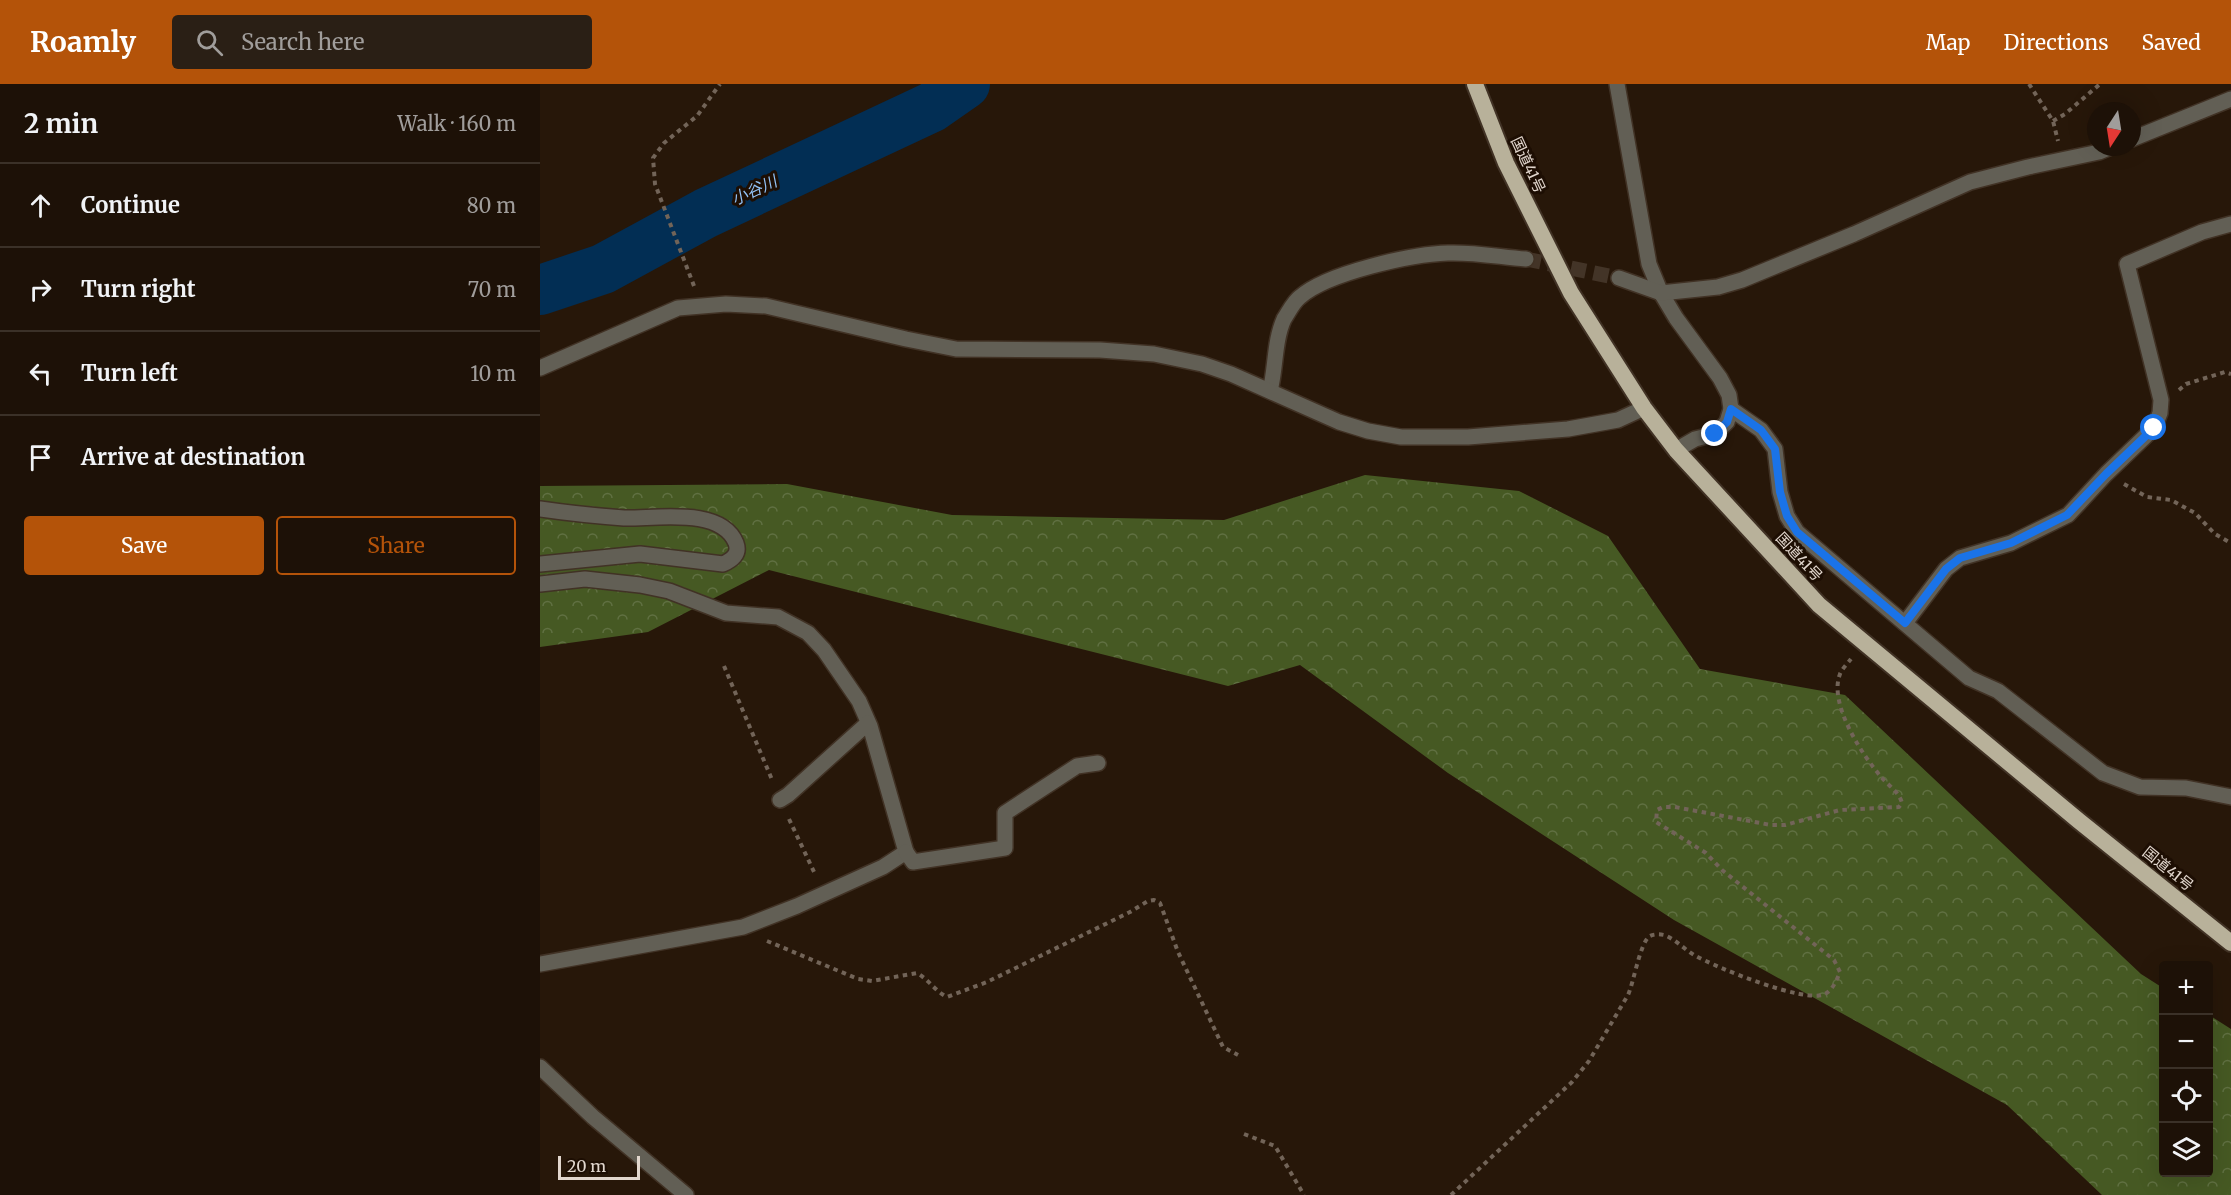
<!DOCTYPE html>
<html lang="en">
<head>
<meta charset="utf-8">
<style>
  :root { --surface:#1d1107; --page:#2a1f15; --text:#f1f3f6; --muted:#a09d9b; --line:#3b3128; --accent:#b45309 }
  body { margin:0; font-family:Merriweather,"Noto Sans JP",serif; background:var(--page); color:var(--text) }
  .controls { position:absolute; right:18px; bottom:18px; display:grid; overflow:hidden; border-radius:6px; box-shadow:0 6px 24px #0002 }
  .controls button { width:54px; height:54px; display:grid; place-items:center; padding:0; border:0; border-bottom:2px solid var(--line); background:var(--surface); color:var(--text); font:30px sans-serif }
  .compass { position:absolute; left:1547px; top:18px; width:54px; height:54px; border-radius:50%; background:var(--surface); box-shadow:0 6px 24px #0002; rotate:192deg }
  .scale { position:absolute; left:18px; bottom:15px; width:82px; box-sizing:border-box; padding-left:6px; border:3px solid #e2d7ce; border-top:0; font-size:16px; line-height:21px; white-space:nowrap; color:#e2d7ce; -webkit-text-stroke:4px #1d0e03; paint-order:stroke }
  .stop { position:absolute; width:18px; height:18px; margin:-14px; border:4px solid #1a73e8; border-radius:50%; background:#fff }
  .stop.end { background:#1a73e8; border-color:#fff; box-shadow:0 2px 6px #0008 }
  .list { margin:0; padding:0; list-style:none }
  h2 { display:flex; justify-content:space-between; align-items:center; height:78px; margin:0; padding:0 24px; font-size:26px }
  h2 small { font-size:20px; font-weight:400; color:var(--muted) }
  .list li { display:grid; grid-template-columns:39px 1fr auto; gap:18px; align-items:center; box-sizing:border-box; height:84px; padding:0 24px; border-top:2px solid var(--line) }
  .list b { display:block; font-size:22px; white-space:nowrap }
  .list em { font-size:20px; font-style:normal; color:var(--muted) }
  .actions { display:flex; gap:12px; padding:18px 24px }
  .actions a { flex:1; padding:14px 0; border:2px solid var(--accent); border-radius:6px; text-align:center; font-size:21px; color:var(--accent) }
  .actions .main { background:var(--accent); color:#fff }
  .icon { flex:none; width:33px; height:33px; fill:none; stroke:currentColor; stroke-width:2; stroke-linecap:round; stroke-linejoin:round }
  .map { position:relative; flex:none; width:1691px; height:1111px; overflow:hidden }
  header { display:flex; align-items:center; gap:36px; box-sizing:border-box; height:84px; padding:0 30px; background:var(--accent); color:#fff }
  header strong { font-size:28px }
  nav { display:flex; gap:33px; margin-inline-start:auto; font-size:21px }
  .search { width:420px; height:54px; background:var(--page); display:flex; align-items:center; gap:15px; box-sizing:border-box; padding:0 21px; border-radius:6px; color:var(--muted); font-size:22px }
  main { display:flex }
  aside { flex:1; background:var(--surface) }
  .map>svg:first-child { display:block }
  .forest { fill:url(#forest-crowns) }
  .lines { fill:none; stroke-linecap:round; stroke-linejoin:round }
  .river { stroke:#022e54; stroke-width:50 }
  .minor-tunnel { stroke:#433427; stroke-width:15; stroke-dasharray:15 8; stroke-linecap:butt }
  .minor-casing { stroke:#413225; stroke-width:18 }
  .tertiary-casing { stroke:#413225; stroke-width:18 }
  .trunk-casing { stroke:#413225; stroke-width:20 }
  .path { stroke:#726458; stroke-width:4; stroke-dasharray:4.5 4.5; stroke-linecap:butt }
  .minor { stroke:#625f55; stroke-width:15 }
  .tertiary { stroke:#625f55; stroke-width:15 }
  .trunk { stroke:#b8b19a; stroke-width:16 }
  .route { stroke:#1a73e8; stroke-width:8 }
  .labels { text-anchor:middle; stroke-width:6; stroke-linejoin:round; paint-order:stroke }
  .street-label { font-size:15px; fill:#e2d7ce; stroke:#1d0e03 }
  .water-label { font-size:16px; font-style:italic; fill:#92c2f6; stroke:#1d0e03 }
</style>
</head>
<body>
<header>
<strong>Roamly</strong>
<div class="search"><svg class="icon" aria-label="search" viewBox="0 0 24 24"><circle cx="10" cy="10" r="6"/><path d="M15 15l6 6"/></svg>Search here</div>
<nav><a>Map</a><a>Directions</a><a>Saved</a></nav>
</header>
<main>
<aside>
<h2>2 min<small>Walk · 160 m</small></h2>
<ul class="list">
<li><svg class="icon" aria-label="ahead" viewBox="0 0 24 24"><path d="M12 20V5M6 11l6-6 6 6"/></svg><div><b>Continue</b></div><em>80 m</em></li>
<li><svg class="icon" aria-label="right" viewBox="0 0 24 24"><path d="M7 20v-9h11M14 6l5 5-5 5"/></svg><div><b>Turn right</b></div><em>70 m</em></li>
<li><svg class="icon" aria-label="left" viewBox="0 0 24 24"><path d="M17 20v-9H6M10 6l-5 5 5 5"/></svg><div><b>Turn left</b></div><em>10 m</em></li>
<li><svg class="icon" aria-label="arrive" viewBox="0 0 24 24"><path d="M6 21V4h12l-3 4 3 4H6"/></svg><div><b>Arrive at destination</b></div></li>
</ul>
<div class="actions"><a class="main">Save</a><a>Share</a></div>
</aside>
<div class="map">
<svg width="1691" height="1111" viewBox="0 0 1691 1111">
  <defs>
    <pattern id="forest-crowns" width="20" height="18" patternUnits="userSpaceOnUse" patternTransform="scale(1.5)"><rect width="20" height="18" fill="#465923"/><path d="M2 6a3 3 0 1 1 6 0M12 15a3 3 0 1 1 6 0" fill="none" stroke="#607042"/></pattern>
  </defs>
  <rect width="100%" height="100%" fill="#271709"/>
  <path class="forest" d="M825,391L979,407L1068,452L1160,585L1305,611L1601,890L1623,904L1624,1088H1668L1669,931L1691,945V1111H1562L1467,1021L1134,836L908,689L760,581L688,602L229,486L108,548L0,563V402L247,400L412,431L684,436Z"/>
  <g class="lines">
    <path class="river" d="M0,206L63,185L166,129L392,23L425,0"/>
    <path class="minor-tunnel" d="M986,175L1079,194"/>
    <defs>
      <g id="minor">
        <path d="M1077,0L1109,180L1121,209L1136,234L1180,294L1189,311L1191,325L1187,338L1175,350L1155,355L1136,366"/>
        <path d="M1592,55L1691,15"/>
        <path d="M1079,194L1121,209L1178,203L1202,196L1314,150L1430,98L1488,83L1559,68L1571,63"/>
        <path d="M730,307C736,284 734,257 744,235C748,229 754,217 760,213C787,189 872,170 908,169C934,168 960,173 986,175"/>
        <path d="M1191,325L1221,346L1235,365L1240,408L1247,432L1257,448L1429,594L1458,607L1563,689L1600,703L1646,704L1691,713"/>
        <path d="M0,425C27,429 56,432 84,434C114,435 181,422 196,459C200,470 192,476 183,480L100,470L0,480"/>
        <path d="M0,500L45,495L100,501L129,507L186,529L238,533L268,549L284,566L319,617L330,642L366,768L343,783L257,822L203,843L0,880"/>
        <path d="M1365,539L1406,485L1420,474L1471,459L1528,431L1566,390L1614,344L1620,329L1621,316L1587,180L1662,148L1691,140"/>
        <path d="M240,716L248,711L328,639"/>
        <path d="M366,768L373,778L465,764V729L537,682L558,679"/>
      </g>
      <g id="tertiary">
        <path d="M0,284L138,224L186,220L226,222L366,255L416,265L560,266L614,270L662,280L691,290L799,338L828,347L861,353H928L1028,345L1078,336L1104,324"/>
        <path d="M0,983L53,1033L146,1111"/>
      </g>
      <path id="trunk" d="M935,0L966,79L1031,209L1104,324L1136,366L1279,521L1539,737L1691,859"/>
    </defs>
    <use href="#minor" class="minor-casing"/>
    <use href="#tertiary" class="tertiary-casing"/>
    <use href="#trunk" class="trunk-casing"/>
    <g class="path">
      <path d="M1489,0L1513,37L1518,57"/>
      <path d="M1513,37L1525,30L1560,0"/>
      <path d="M154,202L115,100L113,74L124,59L157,32L180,0"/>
      <path d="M1639,306L1646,300L1685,288L1691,290"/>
      <path d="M1584,400L1607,413L1631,416L1655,429L1675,450L1691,459"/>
      <path d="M184,582L233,698"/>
      <path d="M249,735L275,790"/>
      <path d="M227,857L318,895L332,897L377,889C389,896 395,907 407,913L447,898L590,828L608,817L614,816L620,819L638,868L683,963L698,971"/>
      <path d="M704,1050L735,1062L764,1111"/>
      <path d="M911,1111L1032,998L1049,977L1088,911C1094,898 1100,858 1110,852C1114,850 1119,850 1124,851C1135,855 1144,865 1154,871C1175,883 1265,920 1285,910C1293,906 1297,895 1300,888L1294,876L1182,786L1166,769L1116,738L1117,726L1123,723H1135L1231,741H1245L1300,726L1359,723L1362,719C1359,708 1349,702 1342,694C1323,672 1288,620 1300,590C1302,585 1307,580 1311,575"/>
    </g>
    <use href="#minor" class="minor"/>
    <use href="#tertiary" class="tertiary"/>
    <use href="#trunk" class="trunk"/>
  </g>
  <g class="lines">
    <path class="route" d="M1175,350L1187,338L1191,325L1221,346L1235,365L1240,408L1247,432L1257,448L1365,539L1406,485L1420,474L1471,459L1527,431L1566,390L1614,344"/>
  </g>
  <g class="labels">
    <g class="street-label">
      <text transform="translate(988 81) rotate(65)" y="5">国道41号</text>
      <text transform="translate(1259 473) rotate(47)" y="5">国道41号</text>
      <text transform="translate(1628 785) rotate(39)" y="5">国道41号</text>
    </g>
    <g class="water-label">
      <text transform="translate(214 106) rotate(-25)" y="6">小谷川</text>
    </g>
  </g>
</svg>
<div class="controls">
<button>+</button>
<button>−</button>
<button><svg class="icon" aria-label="locate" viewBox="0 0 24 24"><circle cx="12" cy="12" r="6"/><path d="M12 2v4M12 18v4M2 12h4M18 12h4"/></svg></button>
<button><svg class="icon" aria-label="layers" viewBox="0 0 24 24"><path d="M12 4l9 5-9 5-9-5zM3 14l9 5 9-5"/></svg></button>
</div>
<svg class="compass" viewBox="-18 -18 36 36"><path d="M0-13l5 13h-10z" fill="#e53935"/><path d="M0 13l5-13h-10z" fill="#a09d9b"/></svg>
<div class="scale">20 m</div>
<div class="stop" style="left:1614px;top:344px"></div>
<div class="stop end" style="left:1175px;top:350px"></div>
</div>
</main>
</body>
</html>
